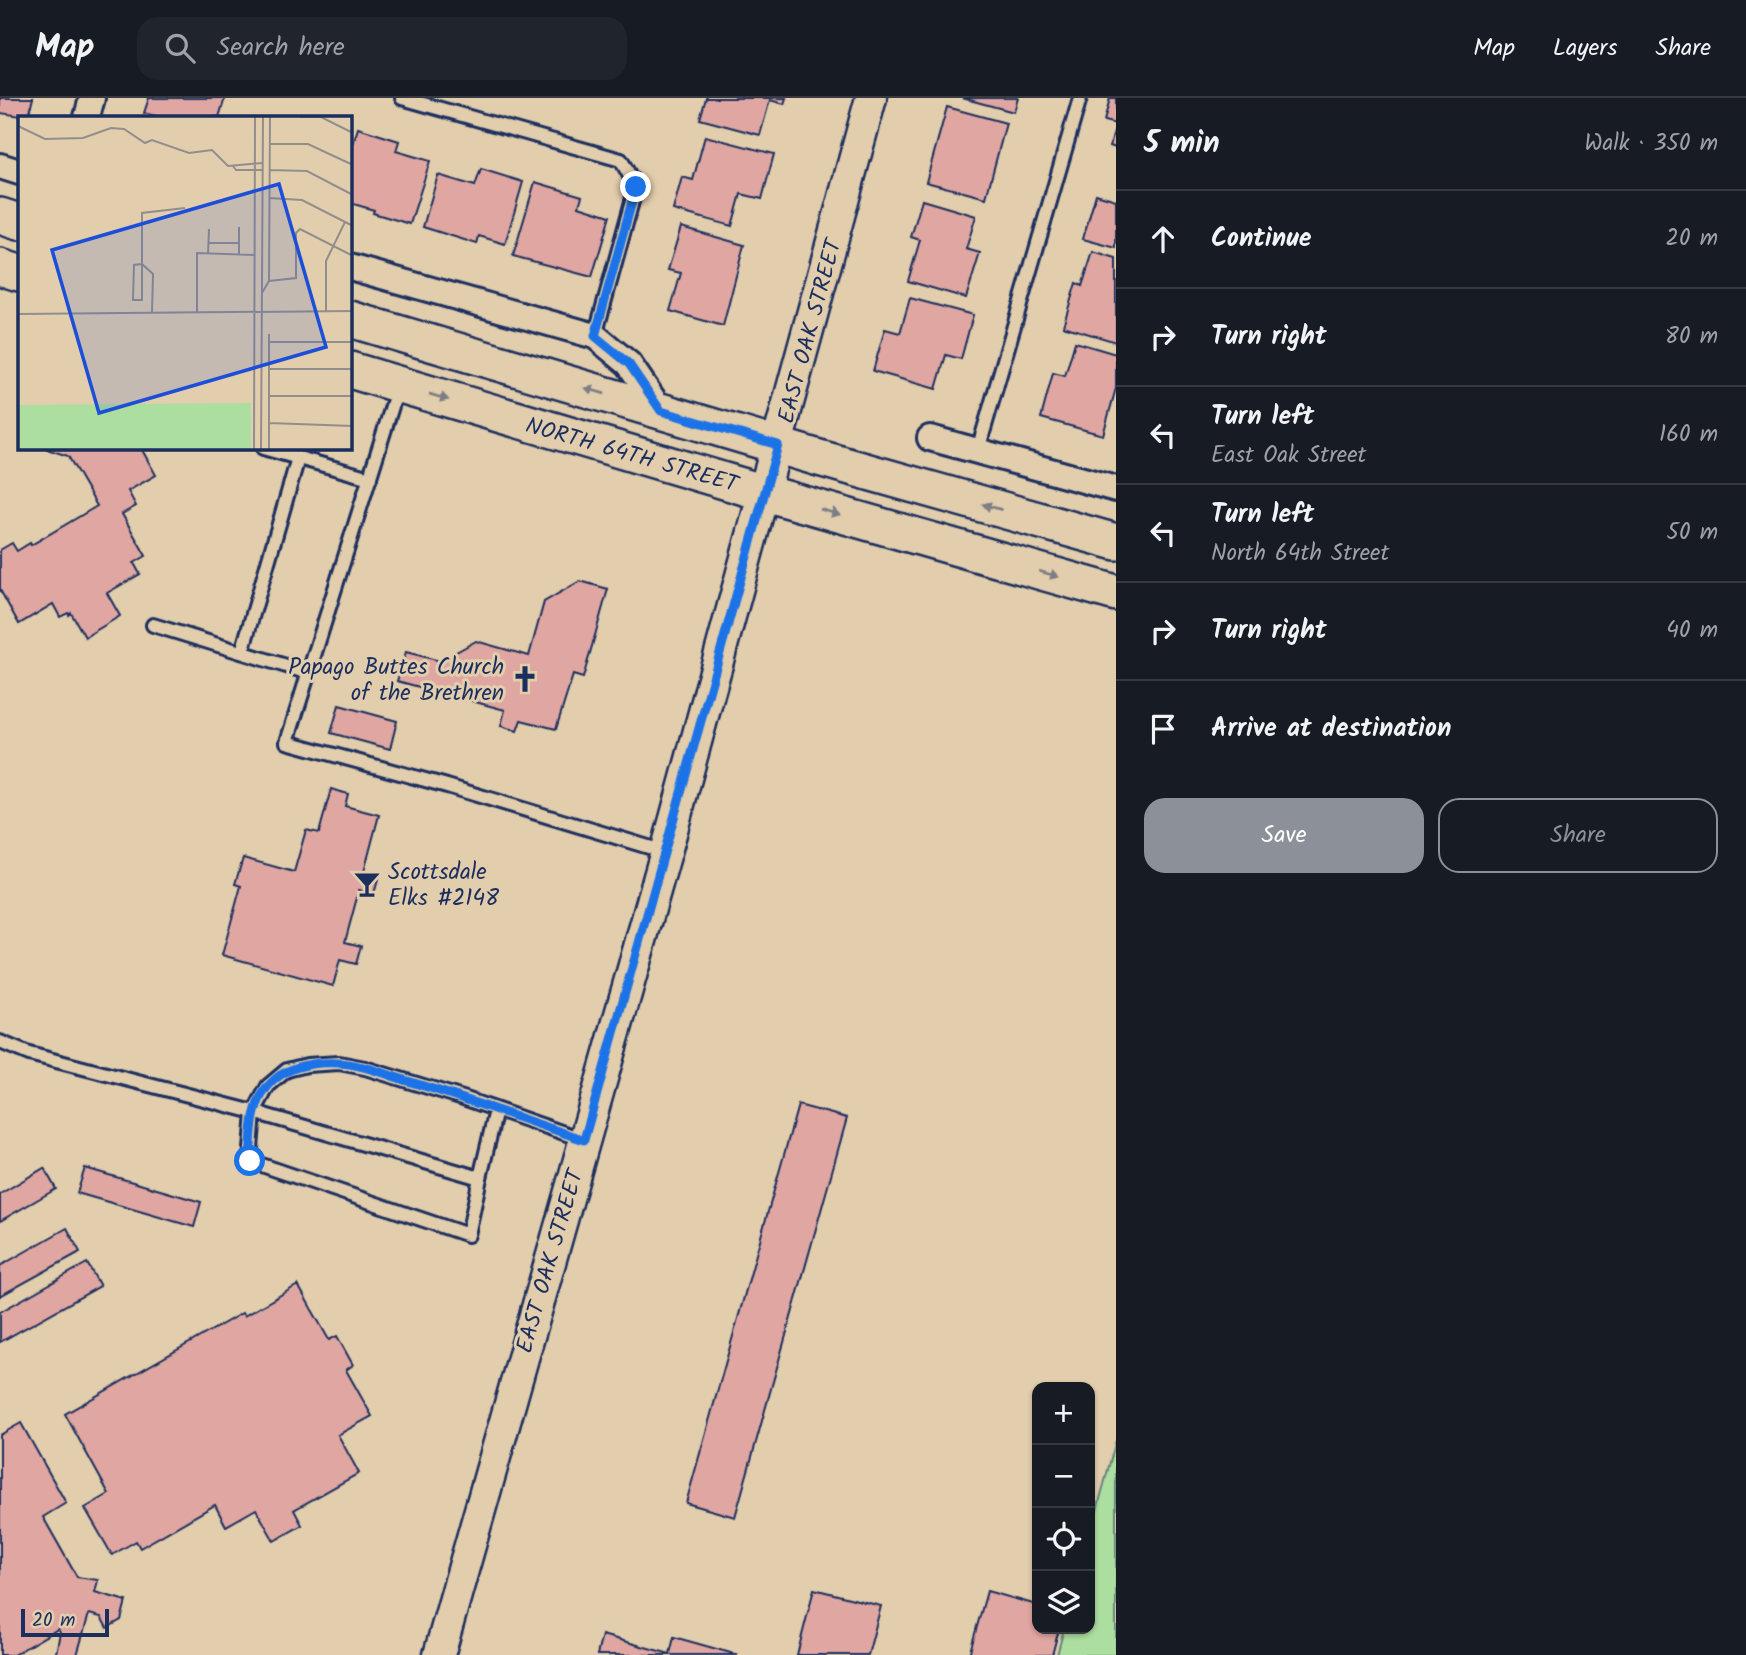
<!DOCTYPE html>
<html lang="en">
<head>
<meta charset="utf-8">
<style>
  :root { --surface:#171b24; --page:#20242c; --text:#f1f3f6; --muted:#9ea1a6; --line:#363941; --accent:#8c9099 }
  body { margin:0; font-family:Kalam,sans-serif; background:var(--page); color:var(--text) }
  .controls { position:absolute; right:21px; bottom:21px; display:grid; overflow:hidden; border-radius:14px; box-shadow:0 2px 5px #0004 }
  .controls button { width:63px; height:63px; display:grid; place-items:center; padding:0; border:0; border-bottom:2px solid var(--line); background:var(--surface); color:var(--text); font:35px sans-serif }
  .scale { position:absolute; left:21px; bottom:18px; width:88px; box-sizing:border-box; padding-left:7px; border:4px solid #1b2f5e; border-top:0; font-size:19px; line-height:24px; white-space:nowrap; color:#1b2f5e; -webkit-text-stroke:5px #e2cdac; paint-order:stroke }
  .stop { position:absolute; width:21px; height:21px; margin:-16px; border:5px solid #1a73e8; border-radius:50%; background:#fff }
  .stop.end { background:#1a73e8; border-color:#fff; box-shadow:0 2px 7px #0008 }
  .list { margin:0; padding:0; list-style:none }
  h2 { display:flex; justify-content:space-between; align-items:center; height:91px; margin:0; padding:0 28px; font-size:30px }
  h2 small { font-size:23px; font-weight:400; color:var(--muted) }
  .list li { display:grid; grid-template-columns:46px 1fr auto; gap:21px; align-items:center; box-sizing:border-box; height:98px; padding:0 28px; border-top:2px solid var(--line) }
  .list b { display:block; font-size:26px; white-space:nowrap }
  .list p { margin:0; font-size:23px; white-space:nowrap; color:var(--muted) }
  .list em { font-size:23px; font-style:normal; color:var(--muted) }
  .actions { display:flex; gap:14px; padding:21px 28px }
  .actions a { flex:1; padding:16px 0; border:2px solid var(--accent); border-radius:21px; text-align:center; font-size:24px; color:var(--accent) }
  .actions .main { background:var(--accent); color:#fff }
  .icon { flex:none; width:38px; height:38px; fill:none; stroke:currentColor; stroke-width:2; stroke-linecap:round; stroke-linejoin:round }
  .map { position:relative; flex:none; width:1116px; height:1557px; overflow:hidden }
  header { display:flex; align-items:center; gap:42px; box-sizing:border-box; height:98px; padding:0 35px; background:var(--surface); border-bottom:2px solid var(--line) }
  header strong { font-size:33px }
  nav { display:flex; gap:38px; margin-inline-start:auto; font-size:24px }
  .search { width:490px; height:63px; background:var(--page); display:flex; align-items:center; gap:18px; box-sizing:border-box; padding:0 24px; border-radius:21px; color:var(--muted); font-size:26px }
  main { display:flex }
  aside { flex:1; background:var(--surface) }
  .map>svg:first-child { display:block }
  .green { fill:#acde9f; stroke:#64867e; stroke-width:2 }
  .building { fill:#e0a6a1; stroke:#1b2f5e; stroke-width:2 }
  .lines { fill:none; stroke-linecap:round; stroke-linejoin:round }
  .service-casing { stroke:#1b2f5e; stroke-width:18 }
  .minor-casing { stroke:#1b2f5e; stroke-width:30 }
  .tertiary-casing { stroke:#1b2f5e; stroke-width:35 }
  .secondary-casing { stroke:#1b2f5e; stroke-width:40 }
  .service { stroke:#e2cdac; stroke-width:12 }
  .minor { stroke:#e2cdac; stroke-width:24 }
  .tertiary { stroke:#e2cdac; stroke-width:30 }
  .secondary { stroke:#e2cdac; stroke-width:35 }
  .oneway { fill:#7e7e85 }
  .route { stroke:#1a73e8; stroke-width:9 }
  .labels { text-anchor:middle; stroke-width:6; stroke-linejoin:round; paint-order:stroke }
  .street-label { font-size:23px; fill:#1b2f5e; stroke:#e2cdac }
  .poi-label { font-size:23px; fill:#1b2f5e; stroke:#e2cdac; text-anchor:end }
  .inset-road { fill:none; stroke:#928e8d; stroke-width:2 }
  .view { fill:#1d4ed8; fill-opacity:0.15; stroke:#1d4ed8; stroke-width:3.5 }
  .inset-edge { fill:none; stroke:#1b2f5e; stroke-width:3.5 }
</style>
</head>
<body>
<header>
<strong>Map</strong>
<div class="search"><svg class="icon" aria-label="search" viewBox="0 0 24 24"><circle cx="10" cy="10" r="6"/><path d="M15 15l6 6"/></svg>Search here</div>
<nav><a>Map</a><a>Layers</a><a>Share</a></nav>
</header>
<main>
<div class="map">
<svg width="1116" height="1557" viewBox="0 0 1116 1557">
  <rect width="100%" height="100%" fill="#e2cdac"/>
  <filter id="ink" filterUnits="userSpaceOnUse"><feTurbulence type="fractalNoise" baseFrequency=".0143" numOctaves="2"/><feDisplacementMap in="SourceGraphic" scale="14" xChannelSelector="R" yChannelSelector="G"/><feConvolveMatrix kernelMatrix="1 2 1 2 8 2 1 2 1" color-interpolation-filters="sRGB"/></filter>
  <g filter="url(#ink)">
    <path class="green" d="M1116,1342V1557H1057L1064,1531H1090V1438Z"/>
    <g class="building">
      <path d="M0,0H33L28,19L0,15Z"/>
      <path d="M149,0H225L219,19H159L144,15Z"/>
      <path d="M706,0H786L784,6L770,2L760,37L700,21Z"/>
      <path d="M962,0H1018L1014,14Z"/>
      <path d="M1110,0H1116V50L1110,48L1116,26L1104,23Z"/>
      <path d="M947,9L1006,25L986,100L926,84Z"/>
      <path d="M358,30L399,43L396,53L430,63L410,126L373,115L374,112L350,105V56Z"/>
      <path d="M705,38L774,56L762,101L741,96L732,128L673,112L682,79L693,82Z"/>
      <path d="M481,71L523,84L505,146L479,138L477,146L423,129L438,77L475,88Z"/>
      <path d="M535,84L582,98L579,108L610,118L592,179L513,158Z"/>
      <path d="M1096,96L1116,102V150L1083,141Z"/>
      <path d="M922,102L976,118L966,151L980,155L966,200L908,183L920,142L911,139Z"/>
      <path d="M681,129L744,147L723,228L670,213L681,175L668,172Z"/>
      <path d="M1093,154L1116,161V244L1063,228L1076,185L1082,188Z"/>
      <path d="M910,200L973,217L961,261L946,257L936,291L873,273L885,231L900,235Z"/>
      <path d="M1075,244L1116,256V290L1103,337L1041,320L1053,275L1065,278Z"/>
      <path d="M44,350H141L156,377L128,393L136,408L122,416L146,458L134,465L140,476L107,495L120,518L85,539L71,515L69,517L68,515L60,519L53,506L19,526L0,492V452L12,445L17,453L30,445L31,447L97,408L68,358Z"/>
      <path d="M580,483L608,491L583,580L573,577L556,631L521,622L517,633L501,628L505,612L397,583L406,554L440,563L476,543L529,558L544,504Z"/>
      <path d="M339,607L397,623L390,651L331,635Z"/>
      <path d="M331,691L348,696L345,708L379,717L364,774L379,778L374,796L359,792L345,844L361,848L356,866L340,862L333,888L222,857L241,788L235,786L243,760L294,774L306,732L319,735Z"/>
      <path d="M798,1007L847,1020L735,1419L686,1405Z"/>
      <path d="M44,1070L56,1091L0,1123V1096Z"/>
      <path d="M85,1070L201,1104L194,1129L77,1095Z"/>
      <path d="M67,1130L80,1154L0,1198V1168Z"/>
      <path d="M87,1165L100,1188L0,1244V1214Z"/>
      <path d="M298,1187L329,1242L337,1238L353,1267L346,1272L372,1318L338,1337L359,1375L294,1412L302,1427L274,1443L256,1411L226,1428L215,1407L140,1450L136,1443L112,1457L85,1410L109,1396L65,1316L242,1215L244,1218Z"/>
      <path d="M21,1325L66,1405L43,1419L77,1479L98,1482L95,1494L126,1503L121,1522L107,1530L101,1519L89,1516L77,1557H52L56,1555L60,1535L58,1531L13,1557H0V1337Z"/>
      <path d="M814,1491L881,1508L868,1557H797Z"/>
      <path d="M987,1493L1037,1507V1531H1059L1052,1557H969Z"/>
      <path d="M602,1537L670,1556L674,1539L738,1557H597Z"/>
    </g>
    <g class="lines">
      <defs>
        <g id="service">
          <path d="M402,0L621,62L636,89L595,238"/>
          <path d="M398,289L287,644L447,688L665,754"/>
          <path d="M263,350L370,380"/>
          <path d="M978,352L1080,0"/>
          <path d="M153,527L309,575"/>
          <path d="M242,554L298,360"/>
          <path d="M0,944L29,956L254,1014L268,988L287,972L307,967L339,965L365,970L463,1000L584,1042"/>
          <path d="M254,1014L480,1080L468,1137L250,1063Z"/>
          <path d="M480,1080L496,1012"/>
        </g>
        <g id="minor">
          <path d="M87,19L92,0"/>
          <path d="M0,68L19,74"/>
          <path d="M350,169L595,238L629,266L661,313"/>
          <path d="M930,340L1116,391"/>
        </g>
        <path id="tertiary" d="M439,1557L666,754L871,0"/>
        <g id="secondary">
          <path d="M0,118L19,124"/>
          <path d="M0,169L19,175"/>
          <path d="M350,221L819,360L1116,444"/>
          <path d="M350,272L765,395L1116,495"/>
        </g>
      </defs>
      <use href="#service" class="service-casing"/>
      <use href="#minor" class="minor-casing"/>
      <use href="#tertiary" class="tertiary-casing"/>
      <use href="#secondary" class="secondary-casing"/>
      <use href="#service" class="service"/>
      <use href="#minor" class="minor"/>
      <use href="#tertiary" class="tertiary"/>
      <use href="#secondary" class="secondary"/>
    </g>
    <defs><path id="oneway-solid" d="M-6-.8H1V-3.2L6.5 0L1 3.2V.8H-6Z" transform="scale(1.75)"/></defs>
    <g class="oneway">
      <use href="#oneway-solid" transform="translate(595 293) rotate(-164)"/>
      <use href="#oneway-solid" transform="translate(439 299) rotate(17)"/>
      <use href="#oneway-solid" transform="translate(992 409) rotate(-164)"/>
      <use href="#oneway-solid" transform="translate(830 414) rotate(16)"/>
      <use href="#oneway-solid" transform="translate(1049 476) rotate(16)"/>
    </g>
  </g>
  <g class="lines" filter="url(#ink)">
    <path class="route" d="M250,1063C252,1038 250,1008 269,987C286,968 314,964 338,965C362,966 388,977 411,984C469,1002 526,1022 584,1042L778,347L661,313L629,266L595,238L636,89"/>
  </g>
  <defs>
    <symbol id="church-bare" viewBox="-9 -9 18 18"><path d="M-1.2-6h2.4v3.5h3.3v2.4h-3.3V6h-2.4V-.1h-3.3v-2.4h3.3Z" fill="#1b2f5e" stroke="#e2cdac" stroke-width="2.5" paint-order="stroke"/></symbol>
    <symbol id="bar-bare" viewBox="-9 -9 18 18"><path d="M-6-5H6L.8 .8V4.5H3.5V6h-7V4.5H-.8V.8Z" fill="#1b2f5e" stroke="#e2cdac" stroke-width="2.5" paint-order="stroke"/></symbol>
  </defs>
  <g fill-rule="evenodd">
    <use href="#church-bare" x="506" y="562" width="38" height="38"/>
    <use href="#bar-bare" x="348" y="767" width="38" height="38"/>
  </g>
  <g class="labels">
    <g class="street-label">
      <text transform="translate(809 233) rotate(-75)" y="8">EAST OAK STREET</text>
      <text transform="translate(632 356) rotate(16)" y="8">NORTH 64TH STREET</text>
      <text transform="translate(549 1163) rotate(-74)" y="8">EAST OAK STREET</text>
    </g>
    <g class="poi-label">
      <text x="504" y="576">Papago Buttes Church<tspan x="504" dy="26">of the Brethren</tspan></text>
      <text x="388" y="781" text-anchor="start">Scottsdale<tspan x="388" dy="26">Elks #2148</tspan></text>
    </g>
  </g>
  <g transform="translate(18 18)">
    <rect width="334" height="334" fill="#e2cdac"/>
    <path d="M233,287V334H0V289Z" fill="#acde9f"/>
    <path class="inset-road" d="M282,1H303L335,17M0,10L27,23L65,22L93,12L106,13L127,27L134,24L171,37L194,34L210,50L244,47M252,28H290L335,49M215,50L218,54H244M251,54L289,55L335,79M251,82L284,84L335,110M221,111V138M190,127H221M190,138L191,113M124,148V184H115L116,149ZM251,165L278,162V117L282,113L335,140M244,177L251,165L252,1M308,195V145L327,106M134,197L135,158L124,148V97L167,92M179,197V137L236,139M0,198L335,195M251,218V334M251,226H335M251,253H335M251,280H335M251,307L335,310M236,334L237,1M243,334L245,1"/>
    <path class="view" d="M261,68L308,231L81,297L34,134Z"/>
    <rect width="334" height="334" class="inset-edge"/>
  </g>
</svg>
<div class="controls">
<button>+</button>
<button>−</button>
<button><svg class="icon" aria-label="locate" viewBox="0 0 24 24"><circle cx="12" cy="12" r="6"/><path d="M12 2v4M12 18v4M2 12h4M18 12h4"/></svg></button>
<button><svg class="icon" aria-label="layers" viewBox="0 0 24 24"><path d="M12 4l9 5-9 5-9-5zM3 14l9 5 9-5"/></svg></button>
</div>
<div class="scale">20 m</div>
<div class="stop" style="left:250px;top:1063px"></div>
<div class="stop end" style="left:636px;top:89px"></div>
</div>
<aside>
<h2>5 min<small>Walk · 350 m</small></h2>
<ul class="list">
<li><svg class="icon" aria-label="ahead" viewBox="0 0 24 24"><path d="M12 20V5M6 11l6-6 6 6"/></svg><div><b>Continue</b></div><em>20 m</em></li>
<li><svg class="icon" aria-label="right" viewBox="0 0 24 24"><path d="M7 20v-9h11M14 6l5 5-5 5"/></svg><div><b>Turn right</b></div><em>80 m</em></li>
<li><svg class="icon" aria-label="left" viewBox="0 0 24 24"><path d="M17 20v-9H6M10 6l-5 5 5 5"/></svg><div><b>Turn left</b><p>East Oak Street</p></div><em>160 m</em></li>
<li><svg class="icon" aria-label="left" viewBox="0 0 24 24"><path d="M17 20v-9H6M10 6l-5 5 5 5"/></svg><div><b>Turn left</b><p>North 64th Street</p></div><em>50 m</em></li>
<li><svg class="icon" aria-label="right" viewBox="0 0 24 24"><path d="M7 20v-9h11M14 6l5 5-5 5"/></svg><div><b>Turn right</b></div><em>40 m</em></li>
<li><svg class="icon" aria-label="arrive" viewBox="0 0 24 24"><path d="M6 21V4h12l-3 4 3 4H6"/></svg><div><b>Arrive at destination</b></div></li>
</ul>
<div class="actions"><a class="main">Save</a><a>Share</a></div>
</aside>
</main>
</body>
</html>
